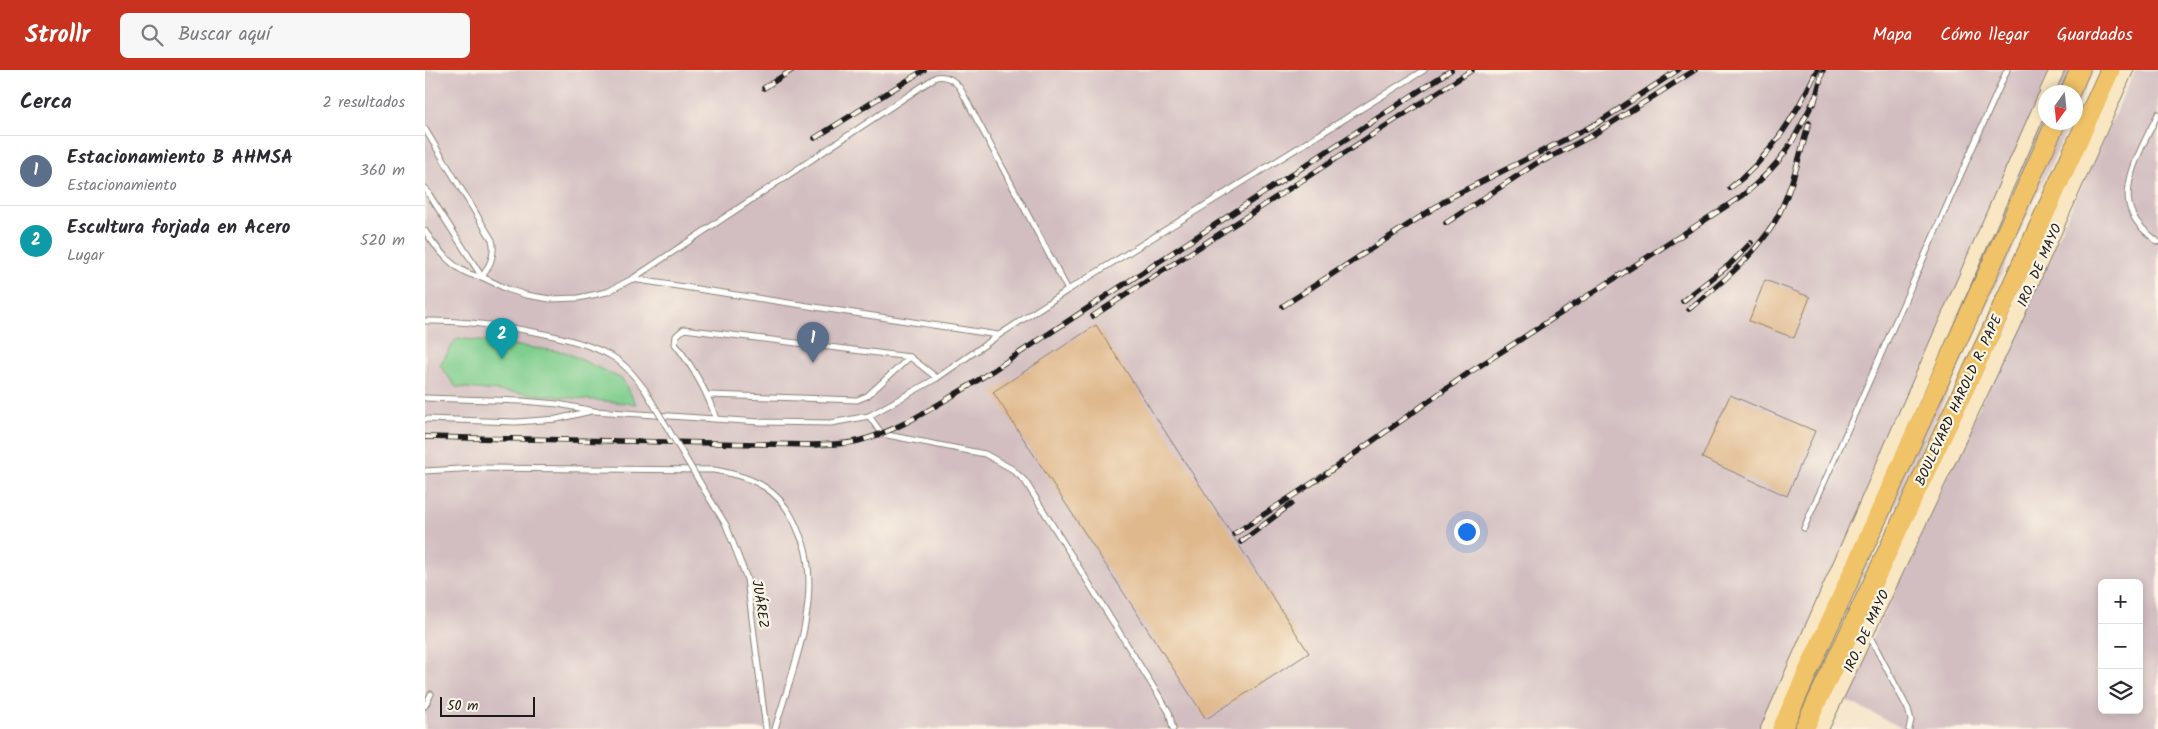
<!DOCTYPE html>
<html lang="es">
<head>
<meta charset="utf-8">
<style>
  :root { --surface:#fff; --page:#f7f7f7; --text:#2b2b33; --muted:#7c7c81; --line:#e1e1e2; --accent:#c8321e }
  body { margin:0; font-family:Kalam,sans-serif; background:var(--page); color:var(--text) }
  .controls { position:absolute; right:15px; bottom:15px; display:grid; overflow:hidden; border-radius:8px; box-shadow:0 2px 8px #0003 }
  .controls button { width:45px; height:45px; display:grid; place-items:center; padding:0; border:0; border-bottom:1px solid var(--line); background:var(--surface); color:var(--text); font:25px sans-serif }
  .compass { position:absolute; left:1613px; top:15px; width:45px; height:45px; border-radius:50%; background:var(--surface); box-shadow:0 2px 8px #0003; rotate:195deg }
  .scale { position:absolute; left:15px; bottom:12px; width:95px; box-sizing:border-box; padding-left:5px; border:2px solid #1c1c1c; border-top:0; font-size:14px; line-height:18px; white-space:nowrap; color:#1c1c1c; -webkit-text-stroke:4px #fcf5e5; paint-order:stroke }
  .you { position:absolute; left:1041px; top:461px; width:18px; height:18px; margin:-12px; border:4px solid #fff; border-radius:50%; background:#1a73e8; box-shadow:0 0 0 8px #1a73e833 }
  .badge { display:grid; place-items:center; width:32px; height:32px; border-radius:50%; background:var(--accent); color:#fff; font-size:16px; font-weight:700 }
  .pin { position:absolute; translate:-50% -41px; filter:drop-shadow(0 1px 2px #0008) }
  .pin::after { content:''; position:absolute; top:26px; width:18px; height:15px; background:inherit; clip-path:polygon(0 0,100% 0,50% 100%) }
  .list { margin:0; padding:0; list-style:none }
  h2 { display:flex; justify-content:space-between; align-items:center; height:65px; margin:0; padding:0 20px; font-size:21px }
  h2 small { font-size:16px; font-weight:400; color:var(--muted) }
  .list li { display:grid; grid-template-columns:32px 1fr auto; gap:15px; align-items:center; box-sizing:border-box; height:70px; padding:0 20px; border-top:1px solid var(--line) }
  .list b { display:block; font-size:19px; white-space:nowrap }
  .list p { margin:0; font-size:16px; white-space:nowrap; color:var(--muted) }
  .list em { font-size:16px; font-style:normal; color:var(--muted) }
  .icon { flex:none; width:28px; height:28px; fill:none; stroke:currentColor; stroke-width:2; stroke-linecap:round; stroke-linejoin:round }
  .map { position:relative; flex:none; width:1733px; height:659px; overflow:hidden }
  header { display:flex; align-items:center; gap:30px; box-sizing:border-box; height:70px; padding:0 25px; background:var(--accent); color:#fff }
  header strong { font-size:24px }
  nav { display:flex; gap:28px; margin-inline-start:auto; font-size:18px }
  .search { width:350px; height:45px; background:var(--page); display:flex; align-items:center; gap:12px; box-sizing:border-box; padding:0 18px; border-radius:8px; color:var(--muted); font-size:19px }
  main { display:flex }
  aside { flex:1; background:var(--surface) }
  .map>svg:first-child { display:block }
  .industrial { fill:#d2bec1; fill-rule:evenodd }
  .green { fill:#7ece8e; stroke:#4d7555 }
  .building { fill:#dfb88c }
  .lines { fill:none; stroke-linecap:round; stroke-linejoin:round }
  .lane-casing { stroke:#898275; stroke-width:7 }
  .secondary-casing { stroke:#898275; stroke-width:16 }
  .highway-casing { stroke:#898275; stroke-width:21 }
  .lane { stroke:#fff; stroke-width:5 }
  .secondary { stroke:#f9e7c3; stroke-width:14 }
  .highway { stroke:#f0c369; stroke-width:19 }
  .rail-casing { stroke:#1c1c1c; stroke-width:5.5 }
  .rail { stroke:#fcf5e5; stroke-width:4; stroke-dasharray:11; stroke-linecap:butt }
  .lane-bridge-casing { stroke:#898275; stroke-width:7; stroke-linecap:butt }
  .lane-bridge { stroke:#fff; stroke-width:5 }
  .labels { text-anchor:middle; stroke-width:4.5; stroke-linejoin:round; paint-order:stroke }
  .street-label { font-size:14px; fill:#1c1c1c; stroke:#fcf5e5 }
</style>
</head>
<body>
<header>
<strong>Strollr</strong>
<div class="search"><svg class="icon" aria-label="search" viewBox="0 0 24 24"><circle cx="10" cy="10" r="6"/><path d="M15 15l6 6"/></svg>Buscar aquí</div>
<nav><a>Mapa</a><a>Cómo llegar</a><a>Guardados</a></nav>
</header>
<main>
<aside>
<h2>Cerca<small>2 resultados</small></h2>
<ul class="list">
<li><span class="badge" style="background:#5c6f8a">1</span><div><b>Estacionamiento B AHMSA</b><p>Estacionamiento</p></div><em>360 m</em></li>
<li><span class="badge" style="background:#0f9aa8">2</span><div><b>Escultura forjada en Acero</b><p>Lugar</p></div><em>520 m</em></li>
</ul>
</aside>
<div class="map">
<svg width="1733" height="659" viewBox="0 0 1733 659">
  <rect width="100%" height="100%" fill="#fcf5e5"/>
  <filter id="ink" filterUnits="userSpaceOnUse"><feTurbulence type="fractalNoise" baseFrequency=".02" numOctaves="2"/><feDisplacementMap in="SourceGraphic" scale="10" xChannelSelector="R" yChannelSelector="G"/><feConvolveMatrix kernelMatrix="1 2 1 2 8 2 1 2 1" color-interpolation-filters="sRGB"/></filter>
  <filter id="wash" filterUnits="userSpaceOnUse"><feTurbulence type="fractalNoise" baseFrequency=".0096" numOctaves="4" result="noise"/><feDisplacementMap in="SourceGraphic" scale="20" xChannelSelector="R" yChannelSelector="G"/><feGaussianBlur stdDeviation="1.12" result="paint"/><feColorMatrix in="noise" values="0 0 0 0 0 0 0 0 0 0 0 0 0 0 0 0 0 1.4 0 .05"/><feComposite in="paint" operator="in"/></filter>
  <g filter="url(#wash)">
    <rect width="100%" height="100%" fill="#f6e7ce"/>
    <g class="industrial">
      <path d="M0,0H1669L1651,40L1650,22H1620V52L1645,53L1369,659H0Z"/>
      <path d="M1710,0H1733V659H1479L1419,629ZM1677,513H1714V640H1677Z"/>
    </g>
    <path class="green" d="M32,268L140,282L197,309L211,334L31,317L15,295Z"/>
    <g id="blocks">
      <g class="building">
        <path d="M1340,210L1385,227L1369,268L1324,251Z"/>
        <path d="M671,255L884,583L781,649L568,322Z"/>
        <path d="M1305,325L1390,361L1362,426L1277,388Z"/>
      </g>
    </g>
  </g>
  <g filter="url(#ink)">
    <use href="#blocks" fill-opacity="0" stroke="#898275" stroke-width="1"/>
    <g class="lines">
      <defs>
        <g id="lane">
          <path d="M1733,44C1721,69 1693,115 1707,143C1712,155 1723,164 1733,172"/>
          <path d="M0,59L67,170C71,184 65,196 57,207C32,205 13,181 0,161"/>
          <path d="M0,118L57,207L82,219L101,225L125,229L153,228L182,222L207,209L511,7C522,5 529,10 535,18L643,220"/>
          <path d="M207,209L573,265"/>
          <path d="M0,251C48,250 147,263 188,287C201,295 211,308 220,320"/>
          <path d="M283,325L432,330L442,326L485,287"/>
          <path d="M0,328L97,331L133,334L169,341L335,352L406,353L444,346L512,308L574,265L643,220L999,0"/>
          <path d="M444,346L457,364L560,384L587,399L600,411L744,642L748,659"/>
          <path d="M0,349L91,352L132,349L166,341"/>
          <path d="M291,349C282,321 268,297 250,274L251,266L259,259L485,287L512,308"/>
          <path d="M0,401L52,398L289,400C329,407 356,419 372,458C375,466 380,475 381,483C393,541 366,604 350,659"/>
          <path d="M280,421L301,455L322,509L341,659"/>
          <path d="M1379,458L1582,0"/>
          <path d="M1444,565L1483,639L1486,650L1484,659"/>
          <path d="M0,636L6,624"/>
        </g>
        <g id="secondary">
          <path d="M1622,22L1632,0"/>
          <path d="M1343,659L1620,27"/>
          <path d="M1396,659L1587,256L1701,0"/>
        </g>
        <g id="highway">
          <path d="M1645,22L1655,0"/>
          <path d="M1357,659L1631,52"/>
          <path d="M1379,659L1564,266L1685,0"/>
        </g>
      </defs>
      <use href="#lane" class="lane-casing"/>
      <use href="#secondary" class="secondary-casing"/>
      <use href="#highway" class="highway-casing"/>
      <use href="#lane" class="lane"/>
      <use href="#secondary" class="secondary"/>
      <use href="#highway" class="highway"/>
      <defs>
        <g id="rail">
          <path d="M339,18L367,0"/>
          <path d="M1389,34L1398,0"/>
          <path d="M1168,56L1253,0"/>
          <path d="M390,68L499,0"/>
          <path d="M1118,91L1166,66L1270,0"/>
          <path d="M1305,118C1345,88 1371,45 1392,0"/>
          <path d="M1021,153L1124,85"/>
          <path d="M1258,231L1304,195L1326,173"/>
          <path d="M858,236L1026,127L1173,53"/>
          <path d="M1264,239C1295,214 1326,189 1348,155C1366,124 1374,87 1384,53"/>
          <path d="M668,246L1047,0"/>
          <path d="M0,367L386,375C401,374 419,375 433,371C474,361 508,337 544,316L1026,0"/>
          <path d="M809,464L898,406L1042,304L1317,126C1357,94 1368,73 1390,28"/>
          <path d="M816,472L866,434"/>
        </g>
      </defs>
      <use href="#rail" class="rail-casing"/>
      <use href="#rail" class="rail"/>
      <defs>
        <path id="lane-bridge" d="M220,320L280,421"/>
      </defs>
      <use href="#lane-bridge" class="lane-bridge-casing"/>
      <use href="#lane-bridge" class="lane-bridge"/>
    </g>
  </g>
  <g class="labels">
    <g class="street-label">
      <text transform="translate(1614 195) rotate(-66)" y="5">1RO. DE MAYO</text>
      <text transform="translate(1533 330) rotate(-65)" y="5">BOULEVARD HAROLD R. PAPE</text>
      <text transform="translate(336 534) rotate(81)" y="5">JUÁREZ</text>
      <text transform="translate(1441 561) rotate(-65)" y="5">1RO. DE MAYO</text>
    </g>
  </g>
</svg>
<div class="controls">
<button>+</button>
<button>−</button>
<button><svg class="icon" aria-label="layers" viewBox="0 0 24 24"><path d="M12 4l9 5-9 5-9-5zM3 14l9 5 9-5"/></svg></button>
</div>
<svg class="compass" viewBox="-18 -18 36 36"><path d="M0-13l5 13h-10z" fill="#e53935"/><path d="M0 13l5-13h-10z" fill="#7c7c81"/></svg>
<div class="scale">50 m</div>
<div class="you"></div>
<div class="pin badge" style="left:388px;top:293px;background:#5c6f8a">1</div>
<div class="pin badge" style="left:77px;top:289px;background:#0f9aa8">2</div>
</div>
</main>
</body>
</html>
